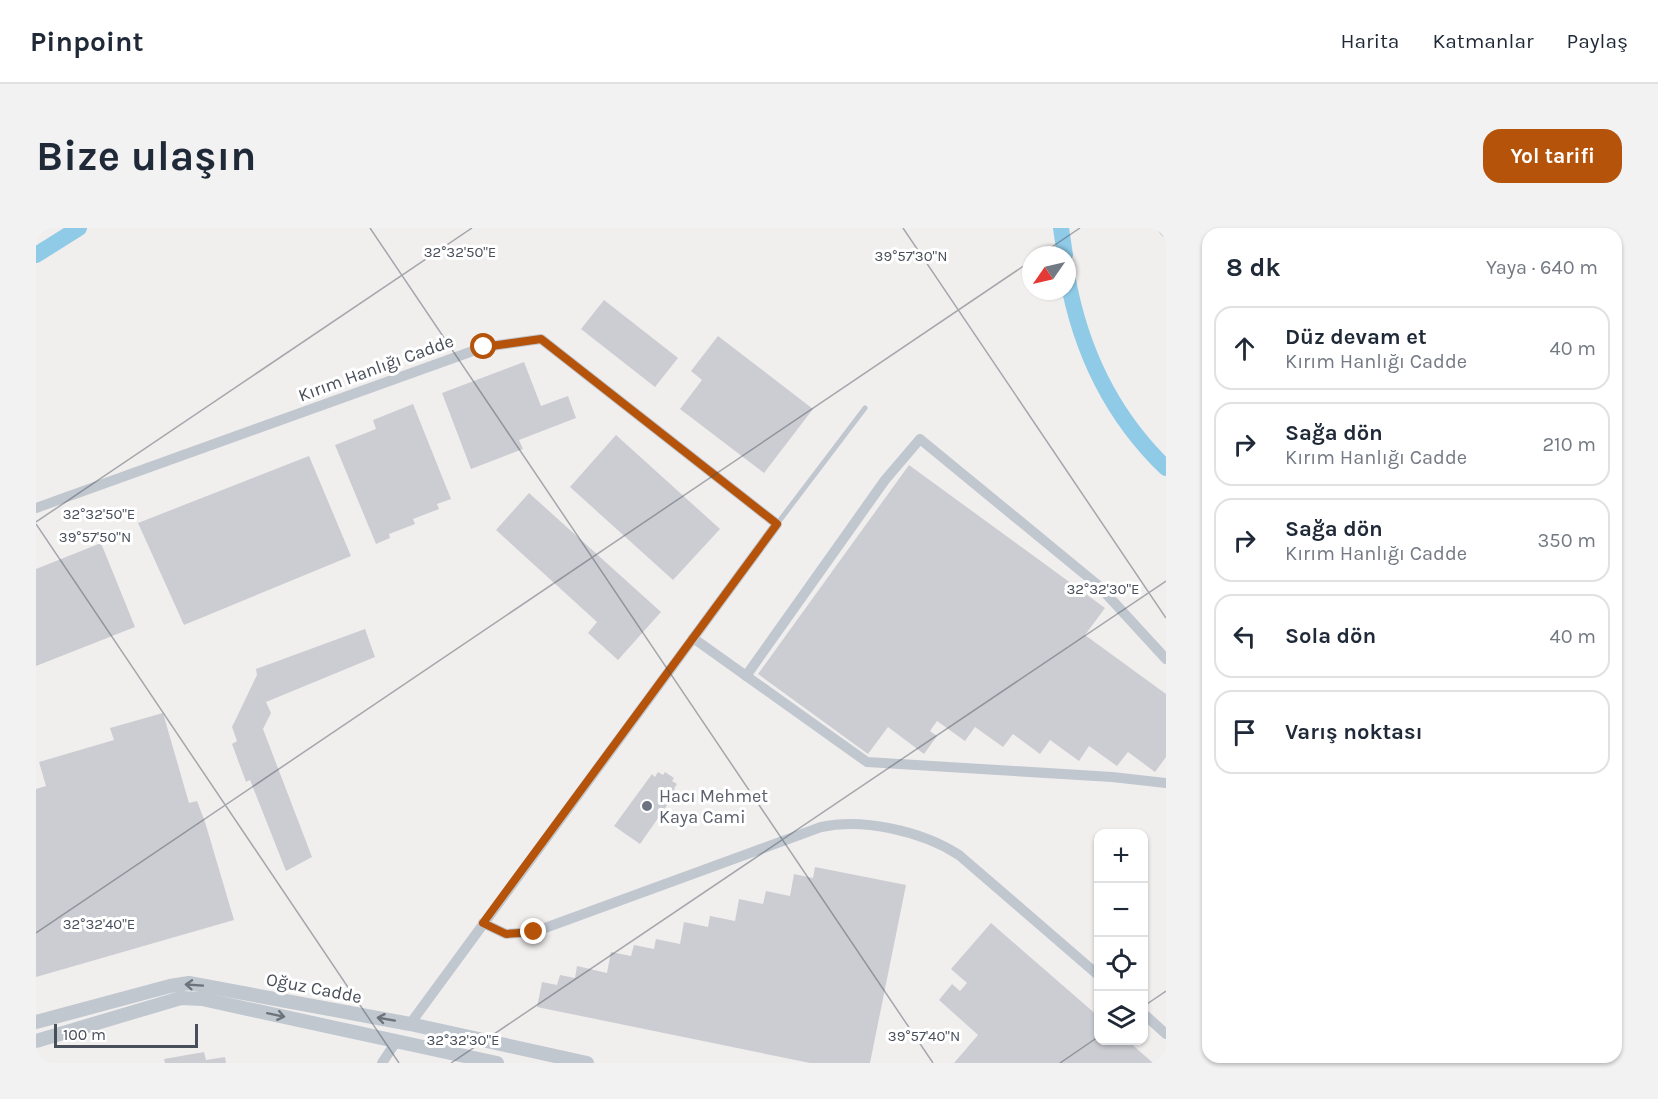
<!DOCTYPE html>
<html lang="tr">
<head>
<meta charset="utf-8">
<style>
  :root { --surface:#fff; --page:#f2f2f3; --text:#1f2937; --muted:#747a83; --line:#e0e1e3; --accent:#b45309 }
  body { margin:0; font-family:Karla,sans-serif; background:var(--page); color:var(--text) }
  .controls { position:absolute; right:18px; bottom:18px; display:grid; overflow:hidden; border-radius:12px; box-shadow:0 2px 4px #0004 }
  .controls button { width:54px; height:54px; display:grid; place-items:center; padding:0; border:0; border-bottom:2px solid var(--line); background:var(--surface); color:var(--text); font:30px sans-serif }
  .compass { position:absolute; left:986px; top:18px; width:54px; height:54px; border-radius:50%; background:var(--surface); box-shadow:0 2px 4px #0004; rotate:236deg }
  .scale { position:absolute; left:18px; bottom:15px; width:144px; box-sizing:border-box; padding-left:6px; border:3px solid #484f5a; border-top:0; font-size:16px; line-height:21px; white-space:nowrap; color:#484f5a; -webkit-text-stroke:4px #fff; paint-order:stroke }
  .stop { position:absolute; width:18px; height:18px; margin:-14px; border:4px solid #b45309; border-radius:50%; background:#fff }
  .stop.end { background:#b45309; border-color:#fff; box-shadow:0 2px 6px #0008 }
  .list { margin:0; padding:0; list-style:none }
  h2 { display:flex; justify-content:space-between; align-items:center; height:78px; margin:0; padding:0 24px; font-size:26px }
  h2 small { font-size:20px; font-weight:400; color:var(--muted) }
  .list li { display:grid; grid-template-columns:39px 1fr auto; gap:18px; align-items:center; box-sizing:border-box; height:84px; margin:0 12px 12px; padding:0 12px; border:2px solid var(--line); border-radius:18px }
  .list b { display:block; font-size:22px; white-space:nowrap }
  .list p { margin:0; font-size:20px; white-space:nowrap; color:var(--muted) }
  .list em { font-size:20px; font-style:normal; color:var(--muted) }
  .icon { flex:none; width:33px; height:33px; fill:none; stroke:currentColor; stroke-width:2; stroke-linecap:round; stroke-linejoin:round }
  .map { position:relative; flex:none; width:1130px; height:835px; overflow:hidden; border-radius:18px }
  header { display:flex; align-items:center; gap:36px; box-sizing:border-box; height:84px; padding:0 30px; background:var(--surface); border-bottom:2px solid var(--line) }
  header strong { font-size:28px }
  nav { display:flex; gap:33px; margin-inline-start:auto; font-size:21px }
  .intro { display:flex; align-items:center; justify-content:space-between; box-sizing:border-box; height:144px; padding:0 36px }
  h1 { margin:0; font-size:42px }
  .button { padding:15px 27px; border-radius:18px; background:var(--accent); color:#fff; font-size:21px; font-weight:700 }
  main { display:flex; gap:36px; padding:0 36px }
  aside { flex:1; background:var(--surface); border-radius:18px; box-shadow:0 2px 4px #0004 }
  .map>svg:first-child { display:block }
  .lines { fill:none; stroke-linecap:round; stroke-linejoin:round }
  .river { stroke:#8fcae6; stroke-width:16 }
  .building { fill:#cccdd3 }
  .service { stroke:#c0c7cf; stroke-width:5 }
  .minor { stroke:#c0c7cf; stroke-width:10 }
  .tertiary { stroke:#c0c7cf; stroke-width:14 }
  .oneway { stroke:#6c737d }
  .route { stroke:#b45309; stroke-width:8 }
  .ticks { fill:none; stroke:#484f5a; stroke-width:1.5; stroke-opacity:0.45 }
  .worship-dot { fill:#6b7280; stroke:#fff; stroke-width:2 }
  .labels { text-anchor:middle; stroke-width:6; stroke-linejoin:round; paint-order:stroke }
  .street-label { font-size:18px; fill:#484f5a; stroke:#fff }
  .worship-label { font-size:18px; fill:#5b616d; stroke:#fff; text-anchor:start }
  .ticks-label { font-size:15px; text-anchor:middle; fill:#484f5a; stroke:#fff; stroke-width:6; stroke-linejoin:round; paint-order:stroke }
</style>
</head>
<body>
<header>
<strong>Pinpoint</strong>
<nav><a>Harita</a><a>Katmanlar</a><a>Paylaş</a></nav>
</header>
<div class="intro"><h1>Bize ulaşın</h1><a class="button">Yol tarifi</a></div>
<main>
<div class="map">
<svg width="1130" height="835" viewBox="0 0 1130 835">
  <rect width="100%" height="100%" fill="#f1eeee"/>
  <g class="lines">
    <g class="river">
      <path d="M1025,0L1029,27"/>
      <path d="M0,27L43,0"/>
      <path d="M1031,47C1044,121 1076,188 1130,240"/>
    </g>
  </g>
  <g class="building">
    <path d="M568,72L642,130L619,159L545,101Z"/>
    <path d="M682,108L777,181L728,245L644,181L666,152L655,143Z"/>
    <path d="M488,134L505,178L532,168L540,190L483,212L487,221L435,241L406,165Z"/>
    <path d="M377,176L415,271L401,276L403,281L377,291L379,296L353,306L354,310L340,316L299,217L340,201L337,192Z"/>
    <path d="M580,207L684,301L637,352L534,259Z"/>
    <path d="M273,228L315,328L148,397L102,295Z"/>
    <path d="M873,237L1069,380L1049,407L1130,466V529L1119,544L1092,524L1081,538L1053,518L1043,533L1014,512L1004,526L977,506L967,519L939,499L929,513L901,493L894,503L901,508L888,526L852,499L832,526L722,446Z"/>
    <path d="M493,265L625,384L582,432L552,405L561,394L460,302Z"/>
    <path d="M65,315L99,399L0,438V341Z"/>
    <path d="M329,401L339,429L230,474L235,485L227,501L276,629L250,643L214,552L210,554L196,516L201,513L196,499L221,447L220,441Z"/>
    <path d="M127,485L153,575L161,573L169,594L198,692L0,749V561L10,558L3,534L78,512L74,500Z"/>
    <path d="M622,544L627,547L629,544L638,550L636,553L641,556L638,561L641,563L604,616L578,598L616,546L619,549Z"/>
    <path d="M779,639L870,657L834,835H774L501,779L506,754L521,757L524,747L539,750L541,738L571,745L575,724L595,728L598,717L618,721L620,711L644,716L648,694L672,699L674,688L699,693L703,671L727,676L730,663L754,668L758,646L777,650Z"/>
    <path d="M955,695L1062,788V812H1091L1117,835H918L942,807L903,772L916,756L924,763L931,755L915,741Z"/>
    <path d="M168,824L170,832L189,829L190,835H129L128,831Z"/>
  </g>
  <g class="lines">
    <path class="service" d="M741,296L829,180"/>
    <g class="minor">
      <path d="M1126,0L1130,5"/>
      <path d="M0,280L448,119L505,111L741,296L374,796"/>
      <path d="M657,410L831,534L1076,549L1130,555"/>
      <path d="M710,448L849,252L884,211L1063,358L1130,431"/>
      <path d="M447,695L470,706L498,704L785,599C827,590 886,603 923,627L1062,747"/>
      <path d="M1108,786L1130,806"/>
      <path d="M346,835L360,814"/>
    </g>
    <g class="tertiary">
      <path d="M0,794L134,758L153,755L374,796L551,835"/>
      <path d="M0,813L145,770L166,771L461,835"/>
    </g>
  </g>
  <defs><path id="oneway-shaft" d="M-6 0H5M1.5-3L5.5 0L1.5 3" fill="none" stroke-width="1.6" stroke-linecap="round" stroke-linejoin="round" transform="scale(1.5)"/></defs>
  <g class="oneway">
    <use href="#oneway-shaft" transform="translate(158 757) rotate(-176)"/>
    <use href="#oneway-shaft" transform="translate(240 787) rotate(12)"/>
    <use href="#oneway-shaft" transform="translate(350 791) rotate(-170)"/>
  </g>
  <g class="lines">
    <path class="route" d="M448,119L505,111L741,296L447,695L470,706L498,704"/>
  </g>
  <path class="ticks" d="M334,0L897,835M867,0L1130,390M1004,27L1044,0M0,294L436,0M0,296L363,835M0,705L995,33M1108,778L1130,763M415,835L1130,353M1024,835L1062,809"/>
  <circle class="worship-dot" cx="611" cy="578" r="6"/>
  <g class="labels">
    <g class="street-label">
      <text transform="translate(340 140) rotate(-20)" y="6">Kırım Hanlığı Cadde</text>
      <text transform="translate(278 760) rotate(11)" y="6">Oğuz Cadde</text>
    </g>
    <g class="worship-label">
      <text x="623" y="574">Hacı Mehmet<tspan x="623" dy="21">Kaya Cami</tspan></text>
    </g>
  </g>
  <g class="ticks-label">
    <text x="424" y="29">32°32'50"E</text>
    <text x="875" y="33">39°57'30"N</text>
    <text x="63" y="291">32°32'50"E</text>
    <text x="59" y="314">39°57'50"N</text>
    <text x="1067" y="366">32°32'30"E</text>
    <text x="63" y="701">32°32'40"E</text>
    <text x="888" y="813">39°57'40"N</text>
    <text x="427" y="817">32°32'30"E</text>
  </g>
</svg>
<div class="controls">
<button>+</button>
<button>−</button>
<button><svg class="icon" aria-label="locate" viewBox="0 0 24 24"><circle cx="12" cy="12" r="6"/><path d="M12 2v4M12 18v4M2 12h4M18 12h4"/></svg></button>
<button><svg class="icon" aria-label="layers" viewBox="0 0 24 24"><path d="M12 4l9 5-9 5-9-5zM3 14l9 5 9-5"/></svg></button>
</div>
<svg class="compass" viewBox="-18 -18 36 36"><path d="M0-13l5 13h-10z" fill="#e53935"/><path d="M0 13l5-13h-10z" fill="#747a83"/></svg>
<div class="scale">100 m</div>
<div class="stop" style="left:448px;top:119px"></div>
<div class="stop end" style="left:498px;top:704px"></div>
</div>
<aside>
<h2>8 dk<small>Yaya · 640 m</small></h2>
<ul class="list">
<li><svg class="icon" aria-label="ahead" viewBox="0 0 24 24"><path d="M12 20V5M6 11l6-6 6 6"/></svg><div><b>Düz devam et</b><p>Kırım Hanlığı Cadde</p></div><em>40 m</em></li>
<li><svg class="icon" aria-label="right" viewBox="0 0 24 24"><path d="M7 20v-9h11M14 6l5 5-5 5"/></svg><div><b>Sağa dön</b><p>Kırım Hanlığı Cadde</p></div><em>210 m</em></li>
<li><svg class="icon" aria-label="right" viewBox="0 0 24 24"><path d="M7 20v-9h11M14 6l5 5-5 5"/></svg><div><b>Sağa dön</b><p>Kırım Hanlığı Cadde</p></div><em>350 m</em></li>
<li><svg class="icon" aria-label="left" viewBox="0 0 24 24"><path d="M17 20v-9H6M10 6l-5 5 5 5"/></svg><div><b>Sola dön</b></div><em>40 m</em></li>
<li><svg class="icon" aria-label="arrive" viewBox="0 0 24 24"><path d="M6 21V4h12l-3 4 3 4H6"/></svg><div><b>Varış noktası</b></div></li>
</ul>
</aside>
</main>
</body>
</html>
